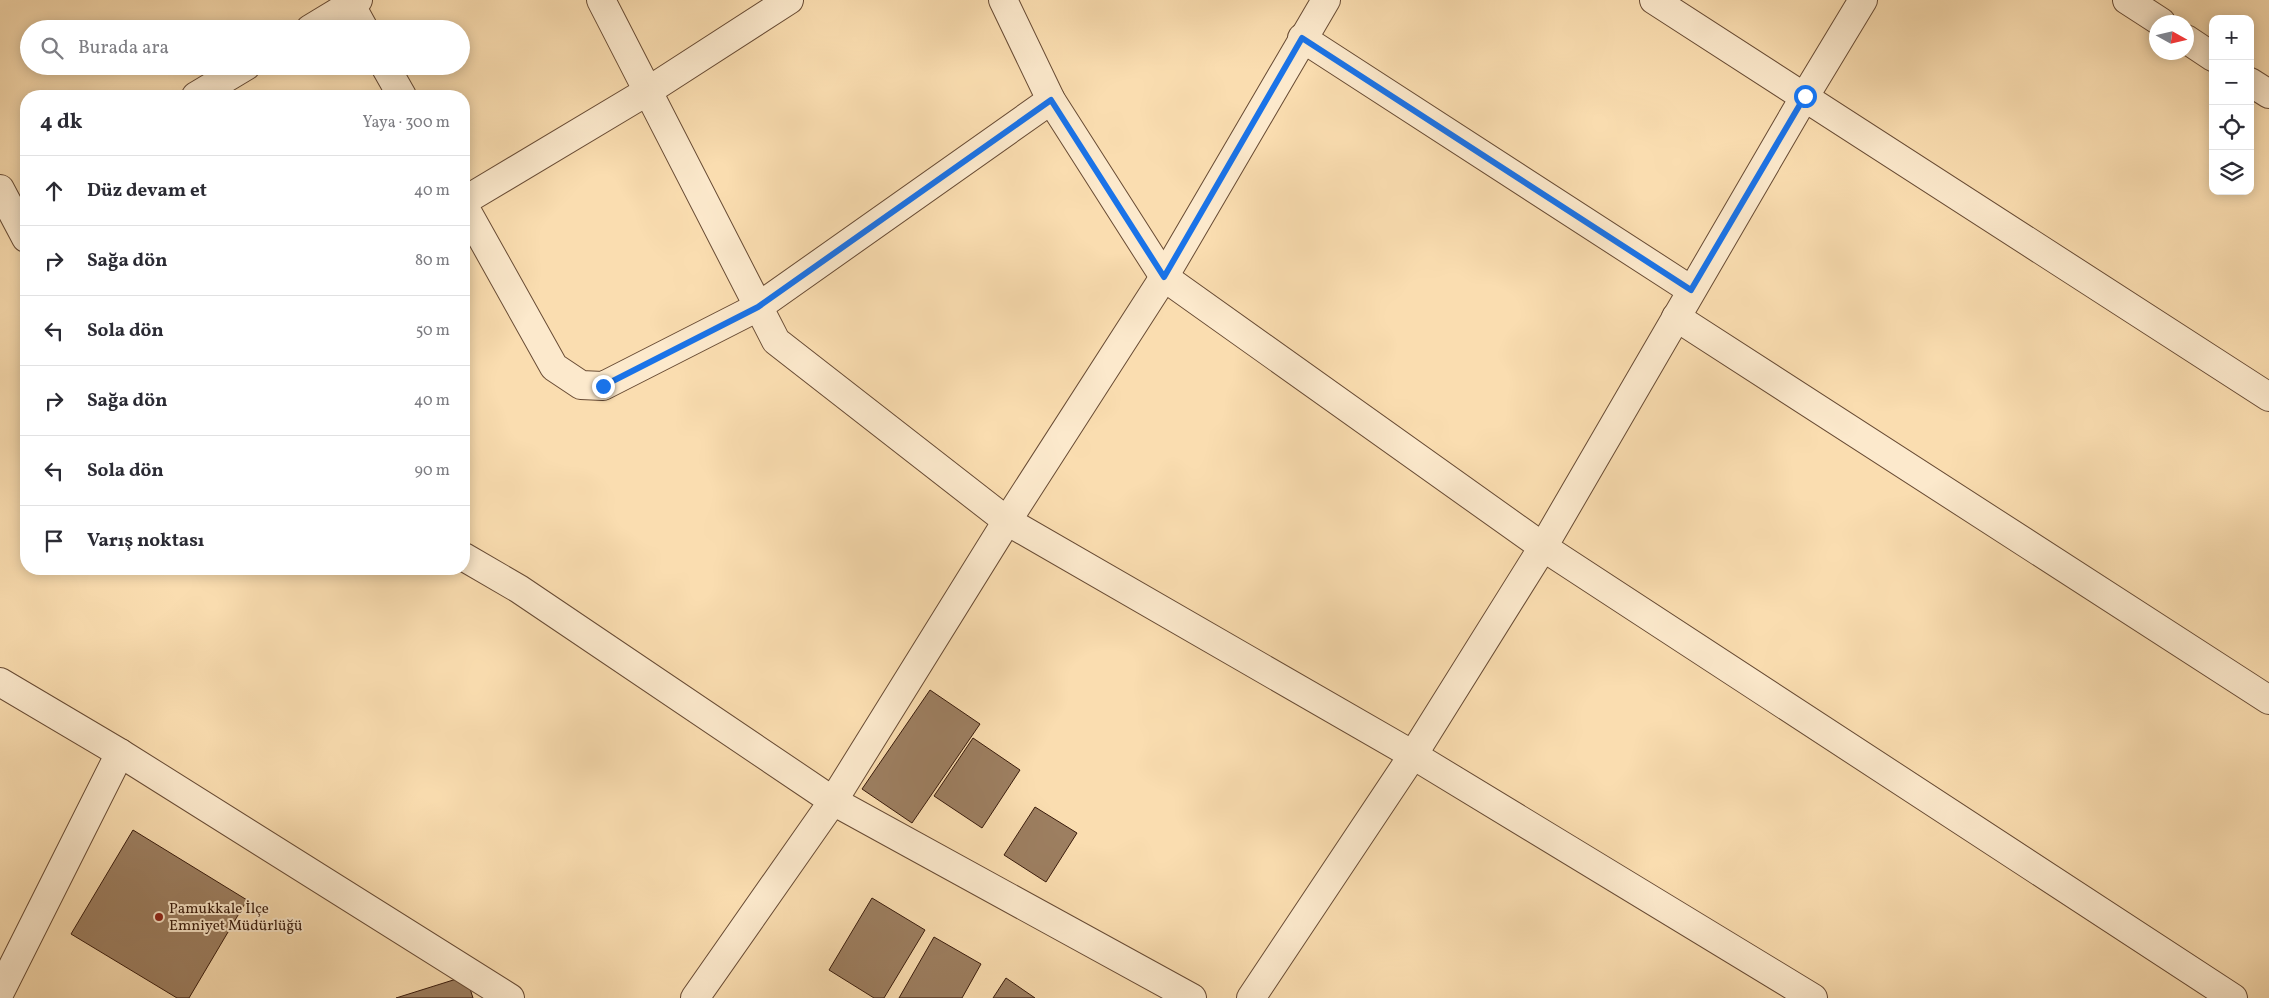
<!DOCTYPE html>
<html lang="tr">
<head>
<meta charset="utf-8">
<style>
  :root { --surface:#fff; --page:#f2f2f3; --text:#2b2b33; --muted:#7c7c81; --line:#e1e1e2 }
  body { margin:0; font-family:Vollkorn,serif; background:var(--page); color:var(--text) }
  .controls { position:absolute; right:15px; top:15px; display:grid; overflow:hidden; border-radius:10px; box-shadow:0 2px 12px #0003 }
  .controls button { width:45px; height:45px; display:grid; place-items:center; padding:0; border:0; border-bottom:1px solid var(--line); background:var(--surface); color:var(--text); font:25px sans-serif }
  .compass { position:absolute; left:2149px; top:15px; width:45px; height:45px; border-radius:50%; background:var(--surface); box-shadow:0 2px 12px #0003; rotate:98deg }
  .stop { position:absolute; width:15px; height:15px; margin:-11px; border:4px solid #1a73e8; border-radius:50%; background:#fff }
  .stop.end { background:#1a73e8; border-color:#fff; box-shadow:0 1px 5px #0008 }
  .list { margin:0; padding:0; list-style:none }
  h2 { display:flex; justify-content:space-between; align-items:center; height:65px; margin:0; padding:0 20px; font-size:21px }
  h2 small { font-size:16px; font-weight:400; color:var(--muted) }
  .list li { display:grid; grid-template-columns:32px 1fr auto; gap:15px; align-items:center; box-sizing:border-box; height:70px; padding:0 20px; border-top:1px solid var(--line) }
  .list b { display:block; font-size:19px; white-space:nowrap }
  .list em { font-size:16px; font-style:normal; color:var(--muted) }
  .icon { flex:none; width:28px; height:28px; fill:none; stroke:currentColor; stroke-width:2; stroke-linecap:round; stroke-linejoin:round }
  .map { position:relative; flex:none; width:2269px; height:998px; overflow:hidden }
  .search { position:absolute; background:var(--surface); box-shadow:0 2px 12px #0003; left:20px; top:20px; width:450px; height:55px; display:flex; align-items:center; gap:12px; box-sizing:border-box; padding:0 18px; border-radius:28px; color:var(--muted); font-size:19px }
  .panel { position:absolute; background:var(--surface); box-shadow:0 2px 12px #0003; left:20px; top:90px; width:450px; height:485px; border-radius:20px }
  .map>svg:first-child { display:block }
  .building { fill:#9d7f61; stroke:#381a0b }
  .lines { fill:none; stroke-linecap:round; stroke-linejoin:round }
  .street-casing { stroke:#684b34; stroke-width:30 }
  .street { stroke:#fce9cc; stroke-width:28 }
  .route { stroke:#1a73e8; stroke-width:6 }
  .poi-dot { fill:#8f2418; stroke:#fce9cc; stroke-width:2 }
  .labels { text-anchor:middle; stroke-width:4; stroke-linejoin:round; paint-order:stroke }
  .poi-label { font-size:15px; fill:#381a0b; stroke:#fce9cc; text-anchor:start }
</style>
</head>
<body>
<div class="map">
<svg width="2269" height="998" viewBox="0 0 2269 998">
  <rect width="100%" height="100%" fill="#faddb0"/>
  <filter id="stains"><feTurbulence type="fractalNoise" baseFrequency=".004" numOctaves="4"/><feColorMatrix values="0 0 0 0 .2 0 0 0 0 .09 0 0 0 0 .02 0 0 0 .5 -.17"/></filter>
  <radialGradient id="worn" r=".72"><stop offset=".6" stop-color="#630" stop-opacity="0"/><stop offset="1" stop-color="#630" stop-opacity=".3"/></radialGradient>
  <g class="building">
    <path d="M930,690L980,724L912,823L862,789Z"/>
    <path d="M973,738L1020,770L982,828L934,796Z"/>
    <path d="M1035,807L1077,833L1046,882L1004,855Z"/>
    <path d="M133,830L247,900L189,998H177L71,934Z"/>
    <path d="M872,898L925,930L884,998H874L829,970Z"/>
    <path d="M934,937L981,964L962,998H899Z"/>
    <path d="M466,976L473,998H396Z"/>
    <path d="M1006,978L1035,998H993Z"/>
  </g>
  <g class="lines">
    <defs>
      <g id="street">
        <path d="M348,0L364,29"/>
        <path d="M601,0L776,341L1007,521L1413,755L1813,998"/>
        <path d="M1003,0L1051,100L1164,277L1543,547L2233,998"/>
        <path d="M1654,0L2269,397"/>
        <path d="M2127,0L2161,22"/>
        <path d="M310,29L358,0"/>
        <path d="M1302,38L1691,290"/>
        <path d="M2186,39L2213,57"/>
        <path d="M385,66L402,96"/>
        <path d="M2250,82L2269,94"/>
        <path d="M196,96L246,66"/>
        <path d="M0,189L26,238"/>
        <path d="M464,201L648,91L789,0"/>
        <path d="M464,206L554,367L581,385L603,386L758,307L1051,100"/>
        <path d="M1676,317L2269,700"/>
        <path d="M464,557L519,589L833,801L1192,998"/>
        <path d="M0,682L120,753L510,998"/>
        <path d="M0,992L120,753"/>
        <path d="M695,998L833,801L1007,521L1164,277L1326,0"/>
        <path d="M1251,998L1413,755L1543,547L1805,96L1863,0"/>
      </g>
    </defs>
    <use href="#street" class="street-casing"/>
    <use href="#street" class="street"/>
  </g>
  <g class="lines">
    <path class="route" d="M603,386L758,307L1051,100L1164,277L1302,38L1691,290L1805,96"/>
  </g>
  <circle class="poi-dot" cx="159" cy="917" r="5"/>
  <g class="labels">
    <g class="poi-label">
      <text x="169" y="913">Pamukkale İlçe<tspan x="169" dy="17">Emniyet Müdürlüğü</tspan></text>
    </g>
  </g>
  <rect width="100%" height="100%" filter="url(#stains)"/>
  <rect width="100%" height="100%" fill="url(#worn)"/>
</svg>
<div class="controls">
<button>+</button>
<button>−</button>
<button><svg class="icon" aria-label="locate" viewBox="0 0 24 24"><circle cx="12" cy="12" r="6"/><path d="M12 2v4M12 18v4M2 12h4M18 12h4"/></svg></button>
<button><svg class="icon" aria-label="layers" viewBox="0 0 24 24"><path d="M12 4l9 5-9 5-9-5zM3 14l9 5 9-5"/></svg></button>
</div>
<svg class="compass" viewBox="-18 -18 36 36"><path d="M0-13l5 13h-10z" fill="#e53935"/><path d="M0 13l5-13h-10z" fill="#7c7c81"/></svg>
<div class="stop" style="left:1805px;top:96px"></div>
<div class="stop end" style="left:603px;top:386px"></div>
<div class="search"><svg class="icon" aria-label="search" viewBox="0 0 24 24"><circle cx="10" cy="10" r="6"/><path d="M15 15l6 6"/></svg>Burada ara</div>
<section class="panel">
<h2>4 dk<small>Yaya · 300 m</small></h2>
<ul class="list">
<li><svg class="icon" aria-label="ahead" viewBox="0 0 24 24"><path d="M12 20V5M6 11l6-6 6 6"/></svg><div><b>Düz devam et</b></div><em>40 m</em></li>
<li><svg class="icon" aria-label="right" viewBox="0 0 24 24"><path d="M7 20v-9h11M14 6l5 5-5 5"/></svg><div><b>Sağa dön</b></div><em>80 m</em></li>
<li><svg class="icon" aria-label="left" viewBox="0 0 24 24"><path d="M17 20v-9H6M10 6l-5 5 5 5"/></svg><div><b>Sola dön</b></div><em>50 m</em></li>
<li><svg class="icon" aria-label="right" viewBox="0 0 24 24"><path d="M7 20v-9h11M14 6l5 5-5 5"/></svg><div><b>Sağa dön</b></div><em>40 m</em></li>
<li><svg class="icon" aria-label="left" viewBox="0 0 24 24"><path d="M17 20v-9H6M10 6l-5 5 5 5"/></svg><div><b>Sola dön</b></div><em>90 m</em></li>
<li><svg class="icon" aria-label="arrive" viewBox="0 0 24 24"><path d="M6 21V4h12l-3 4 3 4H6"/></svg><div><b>Varış noktası</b></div></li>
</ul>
</section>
</div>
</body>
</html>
